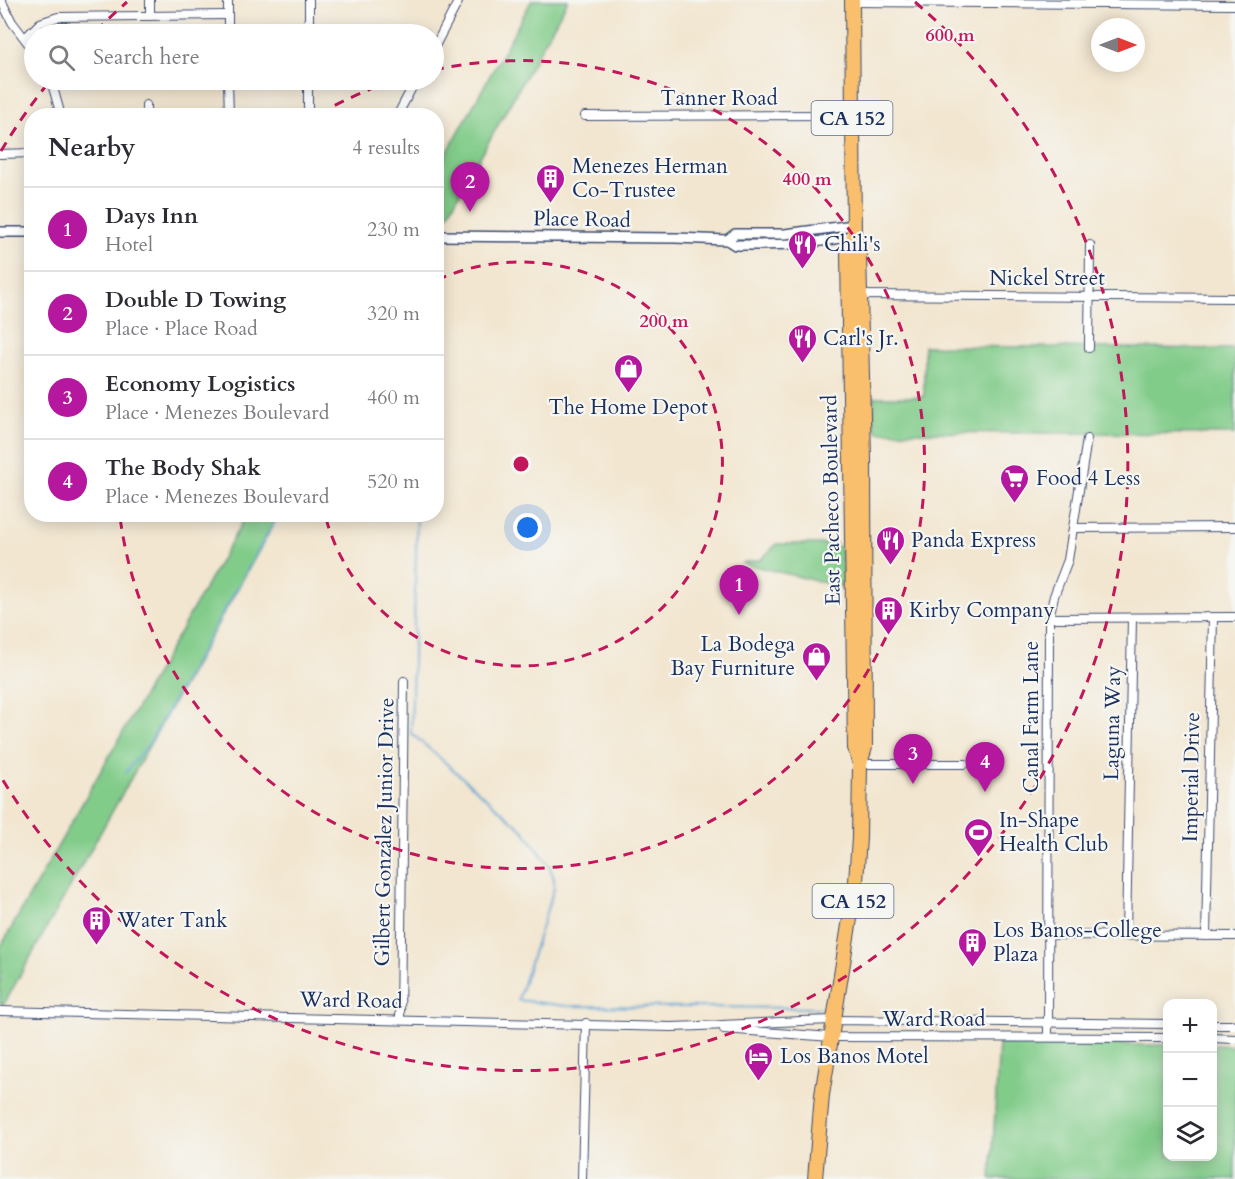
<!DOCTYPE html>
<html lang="en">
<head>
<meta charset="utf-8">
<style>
  :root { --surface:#fff; --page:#f7f7f7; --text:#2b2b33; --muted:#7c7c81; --line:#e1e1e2; --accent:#b5179e }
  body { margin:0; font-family:Cardo,serif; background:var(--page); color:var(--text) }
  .controls { position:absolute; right:18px; bottom:18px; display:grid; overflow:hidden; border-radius:12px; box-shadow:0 3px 15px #0003 }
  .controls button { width:54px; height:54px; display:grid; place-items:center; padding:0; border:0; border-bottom:2px solid var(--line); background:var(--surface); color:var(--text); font:30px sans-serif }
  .compass { position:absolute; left:1091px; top:18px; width:54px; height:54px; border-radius:50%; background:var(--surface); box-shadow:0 3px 15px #0003; rotate:90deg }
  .you { position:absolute; left:528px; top:528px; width:21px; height:21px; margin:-15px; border:4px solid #fff; border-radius:50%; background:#1a73e8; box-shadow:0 0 0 9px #1a73e833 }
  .badge { display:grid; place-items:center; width:39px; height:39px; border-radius:50%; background:var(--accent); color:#fff; font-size:20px; font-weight:700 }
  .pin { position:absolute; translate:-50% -50px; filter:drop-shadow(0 2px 3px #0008) }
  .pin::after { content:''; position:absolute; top:32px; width:21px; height:18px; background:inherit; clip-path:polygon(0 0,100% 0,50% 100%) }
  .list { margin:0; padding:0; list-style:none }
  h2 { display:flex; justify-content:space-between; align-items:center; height:78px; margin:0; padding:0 24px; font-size:26px }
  h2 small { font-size:20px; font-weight:400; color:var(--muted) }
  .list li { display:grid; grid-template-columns:39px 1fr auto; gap:18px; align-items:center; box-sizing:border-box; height:84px; padding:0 24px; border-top:2px solid var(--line) }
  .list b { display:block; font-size:22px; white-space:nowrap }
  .list p { margin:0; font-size:20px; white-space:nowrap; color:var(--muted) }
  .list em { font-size:20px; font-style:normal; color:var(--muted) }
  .icon { flex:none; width:33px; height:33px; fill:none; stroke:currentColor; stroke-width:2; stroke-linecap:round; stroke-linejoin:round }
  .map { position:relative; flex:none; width:1235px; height:1179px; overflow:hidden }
  .search { position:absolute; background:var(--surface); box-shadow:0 3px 15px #0003; left:24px; top:24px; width:420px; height:66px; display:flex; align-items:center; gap:15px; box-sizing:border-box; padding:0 21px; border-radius:33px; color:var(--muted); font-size:22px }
  .panel { position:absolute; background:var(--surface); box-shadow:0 3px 15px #0003; left:24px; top:108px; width:420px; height:414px; border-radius:24px }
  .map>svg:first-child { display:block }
  .green { fill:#82cc8a; stroke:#4e7e74; stroke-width:1.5 }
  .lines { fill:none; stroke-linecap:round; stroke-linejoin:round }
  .stream { stroke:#5ba2d1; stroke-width:2 }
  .minor-casing { stroke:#3b4a6f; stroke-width:10 }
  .tertiary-casing { stroke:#3b4a6f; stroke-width:12 }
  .trunk-casing { stroke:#3b4a6f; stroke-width:16 }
  .minor { stroke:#fff; stroke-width:8 }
  .tertiary { stroke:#fff; stroke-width:9 }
  .trunk { stroke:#f9bf6c; stroke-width:14 }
  .ring { fill:none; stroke:#c2185b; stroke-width:3; stroke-dasharray:10 8 }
  .labels { text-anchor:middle; stroke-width:4.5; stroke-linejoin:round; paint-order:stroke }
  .shield { fill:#f6f6f2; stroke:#5d6b8a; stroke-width:1.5 }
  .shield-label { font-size:20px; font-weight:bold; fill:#1b2f5e }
  .street-label { font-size:21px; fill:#1b2f5e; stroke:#f6f6f2 }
  .poi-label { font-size:21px; fill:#1b2f5e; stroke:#f6f6f2; text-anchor:start }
  .centre { fill:#c2185b; stroke:#f6f6f2; stroke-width:3 }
  .ring-label { font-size:18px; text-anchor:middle; font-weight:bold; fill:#c2185b; stroke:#f6f6f2; stroke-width:4.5; stroke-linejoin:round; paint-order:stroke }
</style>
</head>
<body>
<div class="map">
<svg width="1235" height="1179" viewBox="0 0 1235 1179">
  <rect width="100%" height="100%" fill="#f6f6f2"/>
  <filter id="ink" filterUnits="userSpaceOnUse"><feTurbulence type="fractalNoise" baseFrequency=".0167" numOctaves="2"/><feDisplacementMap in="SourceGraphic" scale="12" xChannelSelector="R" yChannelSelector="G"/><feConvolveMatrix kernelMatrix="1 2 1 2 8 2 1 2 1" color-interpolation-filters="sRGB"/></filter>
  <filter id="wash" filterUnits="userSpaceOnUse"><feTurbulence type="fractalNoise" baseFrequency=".008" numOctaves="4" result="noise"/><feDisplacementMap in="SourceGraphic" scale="24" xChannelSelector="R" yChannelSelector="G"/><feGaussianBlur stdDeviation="1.35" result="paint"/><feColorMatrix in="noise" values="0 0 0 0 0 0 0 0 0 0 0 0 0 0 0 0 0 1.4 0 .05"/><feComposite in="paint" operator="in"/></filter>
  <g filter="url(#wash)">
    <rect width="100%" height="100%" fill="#f2e6d0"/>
    <g class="green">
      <path d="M532,0H568L441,227H437V171Z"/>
      <path d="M924,346L1235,349V434L877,432L874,426V397H924Z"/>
      <path d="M247,514L279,515L4,1004H0V948Z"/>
      <path d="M777,544H835L840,548L847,588L741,563L760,560Z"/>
      <path d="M999,1043L1167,1045L1168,1156H1212L1213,1045L1235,1046V1179H991Z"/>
    </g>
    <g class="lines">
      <g class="stream">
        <path d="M417,514L411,733L524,831L549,865L554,879V888L518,1000L566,1006L820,1008"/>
        <path d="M126,772L150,742L279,514"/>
      </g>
    </g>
  </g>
  <g filter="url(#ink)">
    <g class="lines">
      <defs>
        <g id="minor">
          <path d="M1,0L12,22L34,51"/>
          <path d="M150,0V16"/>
          <path d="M852,2L1235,5"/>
          <path d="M391,30L418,31L425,34"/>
          <path d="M228,34V0"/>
          <path d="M309,34V0"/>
          <path d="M25,38L40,23L58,17L228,15"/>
          <path d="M434,48L459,0"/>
          <path d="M51,80L61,116"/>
          <path d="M228,80L229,116"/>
          <path d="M146,105V116"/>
          <path d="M308,116V80"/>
          <path d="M397,116L416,80"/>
          <path d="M585,116L852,115"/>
          <path d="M0,154L32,153"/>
          <path d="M859,295L1235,298"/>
          <path d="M1089,348L1090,245"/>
          <path d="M1073,528L1235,527"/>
          <path d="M1049,618L1235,617"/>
          <path d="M860,764H965"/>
          <path d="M1048,935L1235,936"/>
          <path d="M1126,936L1132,618"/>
          <path d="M1206,936L1213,618"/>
          <path d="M0,1011L671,1027C725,1026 779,1021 834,1020L1168,1024"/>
          <path d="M400,1019L404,681"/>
          <path d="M1212,1025H1235"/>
          <path d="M724,1029L831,1037L1168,1038"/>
          <path d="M1048,1037L1049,618L1054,596L1068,560L1087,439"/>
          <path d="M1212,1038L1235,1039"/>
          <path d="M582,1179L586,1023"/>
        </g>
        <g id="tertiary">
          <path d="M0,232H32"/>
          <path d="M436,236L676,238L727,240L735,245C775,245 815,245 854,235"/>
          <path d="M727,240L735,234H785L854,225"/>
        </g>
        <g id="trunk">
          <path d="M854,235L848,254L855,748L860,764"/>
          <path d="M815,1179L822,1095L856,881L859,838L860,764L865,747L864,458L859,253L854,235L852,0"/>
        </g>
      </defs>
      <use href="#minor" class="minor-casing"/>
      <use href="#tertiary" class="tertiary-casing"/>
      <use href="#trunk" class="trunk-casing"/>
      <use href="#minor" class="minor"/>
      <use href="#tertiary" class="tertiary"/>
      <use href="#trunk" class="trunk"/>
    </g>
  </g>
  <g class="ring">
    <path d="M437 280A202 202 0 1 1 325 515"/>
    <path d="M319 114A404 404 0 0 1 396 80M434 70A404 404 0 1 1 120 517"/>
    <path d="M1 151A607 607 0 0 1 49 82M96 31A607 607 0 0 1 127 2M915 2A607 607 0 1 1 1 777"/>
  </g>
  <defs>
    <symbol id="building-pin" viewBox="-11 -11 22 30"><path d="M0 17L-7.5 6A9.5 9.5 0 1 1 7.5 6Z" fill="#b5179e" stroke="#f6f6f2"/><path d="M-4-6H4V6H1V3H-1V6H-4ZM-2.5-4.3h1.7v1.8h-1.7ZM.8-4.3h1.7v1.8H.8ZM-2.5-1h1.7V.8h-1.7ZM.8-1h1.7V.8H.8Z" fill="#fff"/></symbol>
    <symbol id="restaurant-pin" viewBox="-11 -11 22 30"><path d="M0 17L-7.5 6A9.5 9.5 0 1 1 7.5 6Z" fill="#b5179e" stroke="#f6f6f2"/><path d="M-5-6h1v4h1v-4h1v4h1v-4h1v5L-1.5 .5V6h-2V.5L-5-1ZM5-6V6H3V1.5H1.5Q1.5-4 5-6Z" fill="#fff"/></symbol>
    <symbol id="shop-pin" viewBox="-11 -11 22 30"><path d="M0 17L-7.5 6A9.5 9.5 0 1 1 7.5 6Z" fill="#b5179e" stroke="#f6f6f2"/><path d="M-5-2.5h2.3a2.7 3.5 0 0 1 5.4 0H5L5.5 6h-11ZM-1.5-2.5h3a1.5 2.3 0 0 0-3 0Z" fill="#fff"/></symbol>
    <symbol id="supermarket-pin" viewBox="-11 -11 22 30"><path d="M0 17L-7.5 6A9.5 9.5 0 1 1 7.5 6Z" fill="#b5179e" stroke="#f6f6f2"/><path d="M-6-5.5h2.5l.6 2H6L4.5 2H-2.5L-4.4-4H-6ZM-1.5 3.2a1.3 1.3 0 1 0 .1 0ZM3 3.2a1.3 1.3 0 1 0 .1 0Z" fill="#fff"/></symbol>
    <symbol id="stadium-pin" viewBox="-11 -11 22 30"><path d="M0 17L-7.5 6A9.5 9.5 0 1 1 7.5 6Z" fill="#b5179e" stroke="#f6f6f2"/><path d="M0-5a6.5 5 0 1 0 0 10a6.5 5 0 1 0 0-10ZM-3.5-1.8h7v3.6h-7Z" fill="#fff"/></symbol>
    <symbol id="hotel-pin" viewBox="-11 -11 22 30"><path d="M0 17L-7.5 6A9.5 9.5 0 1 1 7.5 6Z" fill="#b5179e" stroke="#f6f6f2"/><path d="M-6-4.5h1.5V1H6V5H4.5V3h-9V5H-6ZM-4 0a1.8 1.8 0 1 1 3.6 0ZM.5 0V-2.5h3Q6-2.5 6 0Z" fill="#fff"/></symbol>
  </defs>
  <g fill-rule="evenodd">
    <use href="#building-pin" x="534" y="162" width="33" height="45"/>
    <use href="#restaurant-pin" x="786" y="228" width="33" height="45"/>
    <use href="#restaurant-pin" x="786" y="322" width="33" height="45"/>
    <use href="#shop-pin" x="612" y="352" width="33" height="45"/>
    <use href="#supermarket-pin" x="998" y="462" width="33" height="45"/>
    <use href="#restaurant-pin" x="874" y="524" width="33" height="45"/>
    <use href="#building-pin" x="872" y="594" width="33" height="45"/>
    <use href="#shop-pin" x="800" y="640" width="33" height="45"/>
    <use href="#stadium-pin" x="962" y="816" width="33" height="45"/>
    <use href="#building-pin" x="80" y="904" width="33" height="45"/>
    <use href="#building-pin" x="956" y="926" width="33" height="45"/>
    <use href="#hotel-pin" x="742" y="1040" width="33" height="45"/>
  </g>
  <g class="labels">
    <g class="shield">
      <rect x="811.5" y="101" width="81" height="34" rx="4.5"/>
      <rect x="812.5" y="884" width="81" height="34" rx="4.5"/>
    </g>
    <g class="shield-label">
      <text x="852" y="125">CA 152</text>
      <text x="853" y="908">CA 152</text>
    </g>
    <g class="street-label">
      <text x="719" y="105">Tanner Road</text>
      <text transform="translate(582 219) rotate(1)" y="7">Place Road</text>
      <text x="1047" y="285">Nickel Street</text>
      <text transform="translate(831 500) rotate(-91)" y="7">East Pacheco Boulevard</text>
      <text transform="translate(1031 717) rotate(-90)" y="7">Canal Farm Lane</text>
      <text transform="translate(1112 723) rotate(-89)" y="7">Laguna Way</text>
      <text transform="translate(1191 777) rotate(-89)" y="7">Imperial Drive</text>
      <text transform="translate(384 832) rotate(-89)" y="7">Gilbert Gonzalez Junior Drive</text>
      <text transform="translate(351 1000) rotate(1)" y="7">Ward Road</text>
      <text x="934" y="1026">Ward Road</text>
    </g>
    <g class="poi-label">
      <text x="572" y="173">Menezes Herman<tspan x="572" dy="24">Co-Trustee</tspan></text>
      <text x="824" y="251">Chili's</text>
      <text x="823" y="345">Carl's Jr.</text>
      <text x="628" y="414" text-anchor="middle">The Home Depot</text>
      <text x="1036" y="485">Food 4 Less</text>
      <text x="911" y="547">Panda Express</text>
      <text x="909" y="617">Kirby Company</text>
      <text x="795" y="651" text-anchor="end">La Bodega<tspan x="795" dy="24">Bay Furniture</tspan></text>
      <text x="999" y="827">In-Shape<tspan x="999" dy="24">Health Club</tspan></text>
      <text x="118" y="927">Water Tank</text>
      <text x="993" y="937">Los Banos-College<tspan x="993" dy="24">Plaza</tspan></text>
      <text x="780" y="1063">Los Banos Motel</text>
    </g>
  </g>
  <circle cx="521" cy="464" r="9" class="centre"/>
  <g class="ring-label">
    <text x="950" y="41">600 m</text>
    <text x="807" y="185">400 m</text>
    <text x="664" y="327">200 m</text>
  </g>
</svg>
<div class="controls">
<button>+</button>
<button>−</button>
<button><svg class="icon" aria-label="layers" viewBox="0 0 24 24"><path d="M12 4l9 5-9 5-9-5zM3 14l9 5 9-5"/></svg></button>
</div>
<svg class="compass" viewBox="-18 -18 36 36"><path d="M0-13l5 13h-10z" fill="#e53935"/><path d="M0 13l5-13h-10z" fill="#7c7c81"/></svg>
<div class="you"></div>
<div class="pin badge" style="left:739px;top:615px">1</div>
<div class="pin badge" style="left:470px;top:212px">2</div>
<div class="pin badge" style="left:913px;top:784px">3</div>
<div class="pin badge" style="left:985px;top:792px">4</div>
<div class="search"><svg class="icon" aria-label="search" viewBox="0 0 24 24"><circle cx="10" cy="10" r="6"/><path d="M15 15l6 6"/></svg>Search here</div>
<section class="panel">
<h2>Nearby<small>4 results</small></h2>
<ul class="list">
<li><span class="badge">1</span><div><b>Days Inn</b><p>Hotel</p></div><em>230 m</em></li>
<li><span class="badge">2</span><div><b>Double D Towing</b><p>Place · Place Road</p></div><em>320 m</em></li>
<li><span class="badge">3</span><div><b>Economy Logistics</b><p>Place · Menezes Boulevard</p></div><em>460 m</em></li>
<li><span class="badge">4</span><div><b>The Body Shak</b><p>Place · Menezes Boulevard</p></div><em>520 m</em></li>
</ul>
</section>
</div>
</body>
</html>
